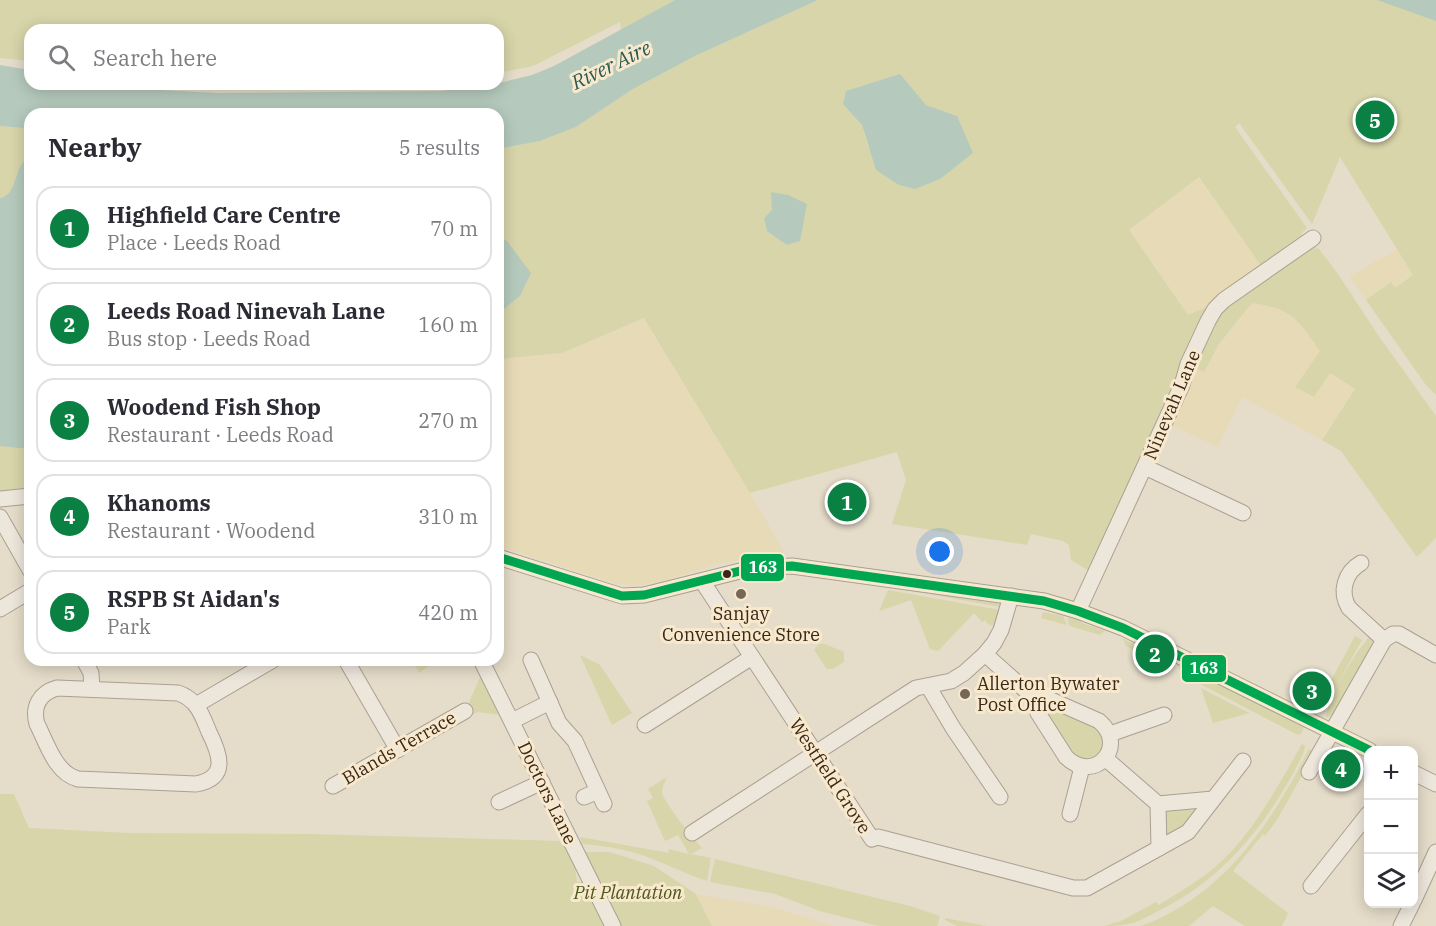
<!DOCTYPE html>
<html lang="en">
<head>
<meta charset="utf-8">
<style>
  :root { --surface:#fff; --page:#f7f7f7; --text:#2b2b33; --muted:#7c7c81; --line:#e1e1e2; --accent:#0b8043 }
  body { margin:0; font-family:"IBM Plex Serif",serif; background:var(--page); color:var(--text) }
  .controls { position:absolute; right:18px; bottom:18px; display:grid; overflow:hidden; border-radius:12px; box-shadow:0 3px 15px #0003 }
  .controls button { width:54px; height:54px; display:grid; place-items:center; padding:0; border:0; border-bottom:2px solid var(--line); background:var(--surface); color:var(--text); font:30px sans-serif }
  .you { position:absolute; left:940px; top:552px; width:21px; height:21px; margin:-15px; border:4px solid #fff; border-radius:50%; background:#1a73e8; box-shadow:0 0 0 9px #1a73e833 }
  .badge { display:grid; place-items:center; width:39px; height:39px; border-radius:50%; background:var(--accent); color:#fff; font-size:20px; font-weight:700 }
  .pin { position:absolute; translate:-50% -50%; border:3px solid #fff; box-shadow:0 2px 6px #0006 }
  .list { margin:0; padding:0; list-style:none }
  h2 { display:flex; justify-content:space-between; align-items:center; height:78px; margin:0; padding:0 24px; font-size:26px }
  h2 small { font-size:20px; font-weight:400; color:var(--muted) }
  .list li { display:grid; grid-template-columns:39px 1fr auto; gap:18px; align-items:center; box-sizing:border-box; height:84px; margin:0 12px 12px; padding:0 12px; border:2px solid var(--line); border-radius:18px }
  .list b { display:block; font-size:22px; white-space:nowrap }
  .list p { margin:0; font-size:20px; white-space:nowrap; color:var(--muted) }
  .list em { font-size:20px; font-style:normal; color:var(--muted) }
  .icon { flex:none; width:33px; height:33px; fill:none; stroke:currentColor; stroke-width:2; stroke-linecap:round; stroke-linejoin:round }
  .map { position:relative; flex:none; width:1436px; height:926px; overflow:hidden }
  .search { position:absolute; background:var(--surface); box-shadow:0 3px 15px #0003; left:24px; top:24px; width:480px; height:66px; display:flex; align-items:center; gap:15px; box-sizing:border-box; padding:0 21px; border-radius:18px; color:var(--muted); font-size:22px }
  .panel { position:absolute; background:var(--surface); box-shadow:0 3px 15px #0003; left:24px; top:108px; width:480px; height:558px; border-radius:18px }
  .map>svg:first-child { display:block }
  .farmland { fill:#e7dbb7 }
  .green { fill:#d8d5aa; fill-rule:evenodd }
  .water { fill:#b5cabc }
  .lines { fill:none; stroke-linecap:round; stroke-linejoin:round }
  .minor-casing { stroke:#aaa093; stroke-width:17 }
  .minor { stroke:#ede6db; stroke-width:15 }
  .bus-1-casing { stroke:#f8e9cd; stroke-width:14 }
  .bus-1 { stroke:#00a651; stroke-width:9 }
  .bus-dot { fill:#39271a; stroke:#f8e9cd; stroke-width:2 }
  .poi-dot { fill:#756657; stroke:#f8e9cd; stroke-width:2 }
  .labels { text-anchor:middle; stroke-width:6; stroke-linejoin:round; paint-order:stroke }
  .street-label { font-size:18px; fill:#39271a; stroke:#f8e9cd }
  .poi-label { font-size:18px; fill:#39271a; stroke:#f8e9cd }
  .park-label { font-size:18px; font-style:italic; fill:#4c571f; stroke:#f8e9cd }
  .water-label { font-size:20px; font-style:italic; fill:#285a54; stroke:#f8e9cd }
  .line-badge { stroke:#f8e9cd; stroke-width:2 }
  .badge-label { font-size:16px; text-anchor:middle; font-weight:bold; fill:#fff }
</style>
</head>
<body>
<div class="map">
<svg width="1436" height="926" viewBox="0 0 1436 926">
  <rect width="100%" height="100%" fill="#e5dcc9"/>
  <g class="farmland">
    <path d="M1199,176L1262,267L1211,305L1188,315L1129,230Z"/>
    <path d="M1397,249L1413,276L1395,288L1390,282L1366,300L1350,277Z"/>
    <path d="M1252,303L1269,305L1291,315L1299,322L1320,351L1295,387L1330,373L1355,389L1322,440L1242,397L1218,447L1171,425L1198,369L1205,371L1219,344Z"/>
    <path d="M644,318L750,493L784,552L718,564L663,581L638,586L616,584L498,546V359L562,353Z"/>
    <path d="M696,894L776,908L834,926H712Z"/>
  </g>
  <g class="green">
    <path d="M0,0H675L621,30L620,22L533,66L498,73V30H30V61L0,58Z"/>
    <path d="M818,0H1436V395L1426,385L1366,300L1391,282L1395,288L1413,275L1340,157L1312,224L1239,123L1235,127L1307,228L1301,233L1304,238L1262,267L1199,177L1129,230L1188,315L1211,305L1089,571L1071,560L1069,545L1063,541L1031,534L1027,545L892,524L906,480L897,452L750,493L644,318L562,353L498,359V314L520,296L507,241L498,237V149L540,141L576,127L633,89L695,56ZM900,75L926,105L957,116L868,147L862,125ZM772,192L787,245L764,218L772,210Z"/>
    <path d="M0,126L24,128L26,131L30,130V487L0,491Z"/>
    <path d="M1312,245L1319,249L1338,274L1378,335L1436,416V538L1417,557L1341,451L1322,440L1355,389L1330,373L1314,397L1295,387L1320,351C1297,319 1293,309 1252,303L1219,344L1204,372L1191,366L1219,309Z"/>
    <path d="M890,585L999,602L1000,604V607L889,587Z"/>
    <path d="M888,590L1000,610L995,626L989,625L985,620L982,622L974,613L938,651L930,649L911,600L879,611Z"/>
    <path d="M1043,612L1063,616L1067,625L1041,618Z"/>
    <path d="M1074,617L1080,619L1082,623L1105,631L1100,635L1070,626L1067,619Z"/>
    <path d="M1370,633L1374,645L1334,714L1326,718C1328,696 1345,672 1357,653C1362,645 1367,642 1370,633Z"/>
    <path d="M1355,636L1362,640L1326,704L1316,715L1314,712Z"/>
    <path d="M1123,639L1136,645L1139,643L1157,652L1156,655L1160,657L1158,662L1126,646Z"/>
    <path d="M819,644H825L844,652V662L833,669H827L814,650Z"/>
    <path d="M580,655L600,665L632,713L612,725Z"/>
    <path d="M412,660H438L419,673Z"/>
    <path d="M1174,661L1305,725L1301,734L1298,735L1183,675Z"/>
    <path d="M480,677L501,715L478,712L473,714L468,705Z"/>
    <path d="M1201,688L1249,713L1213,723Z"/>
    <path d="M1047,703L1106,733L1100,758L1075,760L1042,712L1044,705Z"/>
    <path d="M1302,744L1305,746L1303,754C1272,817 1228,875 1164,908C1139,921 1133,926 1104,926L1121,921L1156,902L1159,905C1181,891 1204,878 1223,860C1256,828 1279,784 1302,744Z"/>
    <path d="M1309,749L1315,752L1277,820L1265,836L1263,834L1233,871L1288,913L1282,926H1245L1213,906L1189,926H1141C1222,897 1272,823 1309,749Z"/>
    <path d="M667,777C665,782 662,787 662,792C663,802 694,839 702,848L691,854L711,858L707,881C689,875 673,867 655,860C632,850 607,846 582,844L580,837L669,853L668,849L689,854L678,835L665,841L647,801L653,798L648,789Z"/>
    <path d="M0,794H14L29,828L130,833L310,834L563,841L573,850L577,882H588L580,852H610L654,866L696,894L712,926H0Z"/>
    <path d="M1195,806L1197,809L1192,823L1167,836L1165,834L1162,810Z"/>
    <path d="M715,859L910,906L940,916L937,926H878L820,911L775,894L710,882Z"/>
    <path d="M945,918L986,926H957L945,920Z"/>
  </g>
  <g class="water">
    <path d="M675,0H818L695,56L633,89L576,127L540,141L498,149V114H30V130L26,131L23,128L0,126V65L30,70V84H123L162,90L217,93L440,91L487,86L532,75L554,66Z"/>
    <path d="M1377,0H1436V21Z"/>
    <path d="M900,74L926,105L957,116L973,153L940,179L915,189L899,185L876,170L862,125L843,104L846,91Z"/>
    <path d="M24,161L30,162L27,192L30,200V449L0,446V198C16,196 14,172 24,161Z"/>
    <path d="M771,192L788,195L807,204L800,241L787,245L767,231L764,218L772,210Z"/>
    <path d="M498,237L507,241L531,273L520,296L498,314Z"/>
  </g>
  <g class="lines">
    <defs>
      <g id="minor">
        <path d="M1145,467L1243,513"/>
        <path d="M0,499L30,496"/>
        <path d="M0,517L30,570"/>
        <path d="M498,557L622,596L644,595L752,568L792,566L1044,601L1078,611L1123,628L1369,750"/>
        <path d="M1361,563C1345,572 1339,592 1349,608L1384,640"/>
        <path d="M702,581L872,839L878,837L1073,888H1087L1188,832L1243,761"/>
        <path d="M0,609L30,591"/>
        <path d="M1078,611L1182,385L1188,364L1208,321L1215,309L1224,300L1313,238"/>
        <path d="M985,654L1033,697L1049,699L1099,721C1129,746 1094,785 1066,757L1038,713L1033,697"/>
        <path d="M84,660L91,673L92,689"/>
        <path d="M346,660L398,750"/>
        <path d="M481,660L613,926"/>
        <path d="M531,660L559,723L575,741L604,804"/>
        <path d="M928,686L953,728L1000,797"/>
        <path d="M57,688L178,693C197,699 202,715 209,732C220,754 229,778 196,784L78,779C55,773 47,743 37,724C32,706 40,693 57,688Z"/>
        <path d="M196,705L273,660"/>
        <path d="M512,721L550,702"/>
        <path d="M645,725L752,657"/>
        <path d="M1110,734L1164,715"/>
        <path d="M1105,758L1158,804L1159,848"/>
        <path d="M1309,772L1384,640L1393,634H1399L1436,655"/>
        <path d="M1414,773L1436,784"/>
        <path d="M333,786L465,711"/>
        <path d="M584,797L598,791"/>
        <path d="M499,802L542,782"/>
        <path d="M1158,804L1213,799"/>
        <path d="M1070,814L1082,767"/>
        <path d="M692,833L916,688L951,681L964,673L985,654L994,643L1001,630L1011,596"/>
        <path d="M1311,886L1368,814"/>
        <path d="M1414,900L1436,852"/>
        <path d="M1401,926L1412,904"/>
      </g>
    </defs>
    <use href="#minor" class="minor-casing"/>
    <use href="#minor" class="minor"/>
    <defs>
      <path id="bus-1" d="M498,557L622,596L644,595L752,568L792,566L1044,601L1078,611L1123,628L1369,750"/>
    </defs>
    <use href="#bus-1" class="bus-1-casing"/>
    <use href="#bus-1" class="bus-1"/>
  </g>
  <circle class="bus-dot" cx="727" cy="574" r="5"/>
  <g class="poi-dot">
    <circle cx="741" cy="594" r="6"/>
    <circle cx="965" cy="694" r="6"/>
  </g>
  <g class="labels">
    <g class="street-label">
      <text transform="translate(1172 405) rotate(-67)" y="6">Ninevah Lane</text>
      <text transform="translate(399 748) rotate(-30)" y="6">Blands Terrace</text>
      <text transform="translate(830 776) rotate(57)" y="6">Westfield Grove</text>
      <text transform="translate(547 793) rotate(64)" y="6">Doctors Lane</text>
    </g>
    <g class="poi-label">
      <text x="741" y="620">Sanjay<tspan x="741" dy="21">Convenience Store</tspan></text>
      <text x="977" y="690" text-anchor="start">Allerton Bywater<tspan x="977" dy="21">Post Office</tspan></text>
    </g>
    <g class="park-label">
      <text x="628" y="899">Pit Plantation</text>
    </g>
    <g class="water-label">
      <text transform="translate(611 65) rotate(-26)" y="7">River Aire</text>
    </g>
  </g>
  <g class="line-badge">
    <rect x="740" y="553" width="45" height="29" rx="6" fill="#00a651"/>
    <rect x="1181" y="654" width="46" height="29" rx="6" fill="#00a651"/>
  </g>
  <g class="badge-label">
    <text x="763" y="573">163</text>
    <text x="1204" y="674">163</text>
  </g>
</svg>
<div class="controls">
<button>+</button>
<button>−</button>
<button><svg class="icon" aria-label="layers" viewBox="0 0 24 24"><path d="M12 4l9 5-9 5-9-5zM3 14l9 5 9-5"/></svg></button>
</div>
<div class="you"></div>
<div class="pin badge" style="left:847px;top:502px">1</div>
<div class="pin badge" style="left:1155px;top:654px">2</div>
<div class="pin badge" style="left:1312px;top:691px">3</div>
<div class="pin badge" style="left:1341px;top:769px">4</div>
<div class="pin badge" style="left:1375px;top:120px">5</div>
<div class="search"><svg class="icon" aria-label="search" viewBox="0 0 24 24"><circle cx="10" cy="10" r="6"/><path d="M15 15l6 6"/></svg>Search here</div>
<section class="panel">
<h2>Nearby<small>5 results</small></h2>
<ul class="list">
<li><span class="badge">1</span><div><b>Highfield Care Centre</b><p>Place · Leeds Road</p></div><em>70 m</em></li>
<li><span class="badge">2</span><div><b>Leeds Road Ninevah Lane</b><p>Bus stop · Leeds Road</p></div><em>160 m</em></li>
<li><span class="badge">3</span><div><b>Woodend Fish Shop</b><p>Restaurant · Leeds Road</p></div><em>270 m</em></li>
<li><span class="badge">4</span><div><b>Khanoms</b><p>Restaurant · Woodend</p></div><em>310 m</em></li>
<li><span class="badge">5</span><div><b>RSPB St Aidan's</b><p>Park</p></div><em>420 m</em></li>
</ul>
</section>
</div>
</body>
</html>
